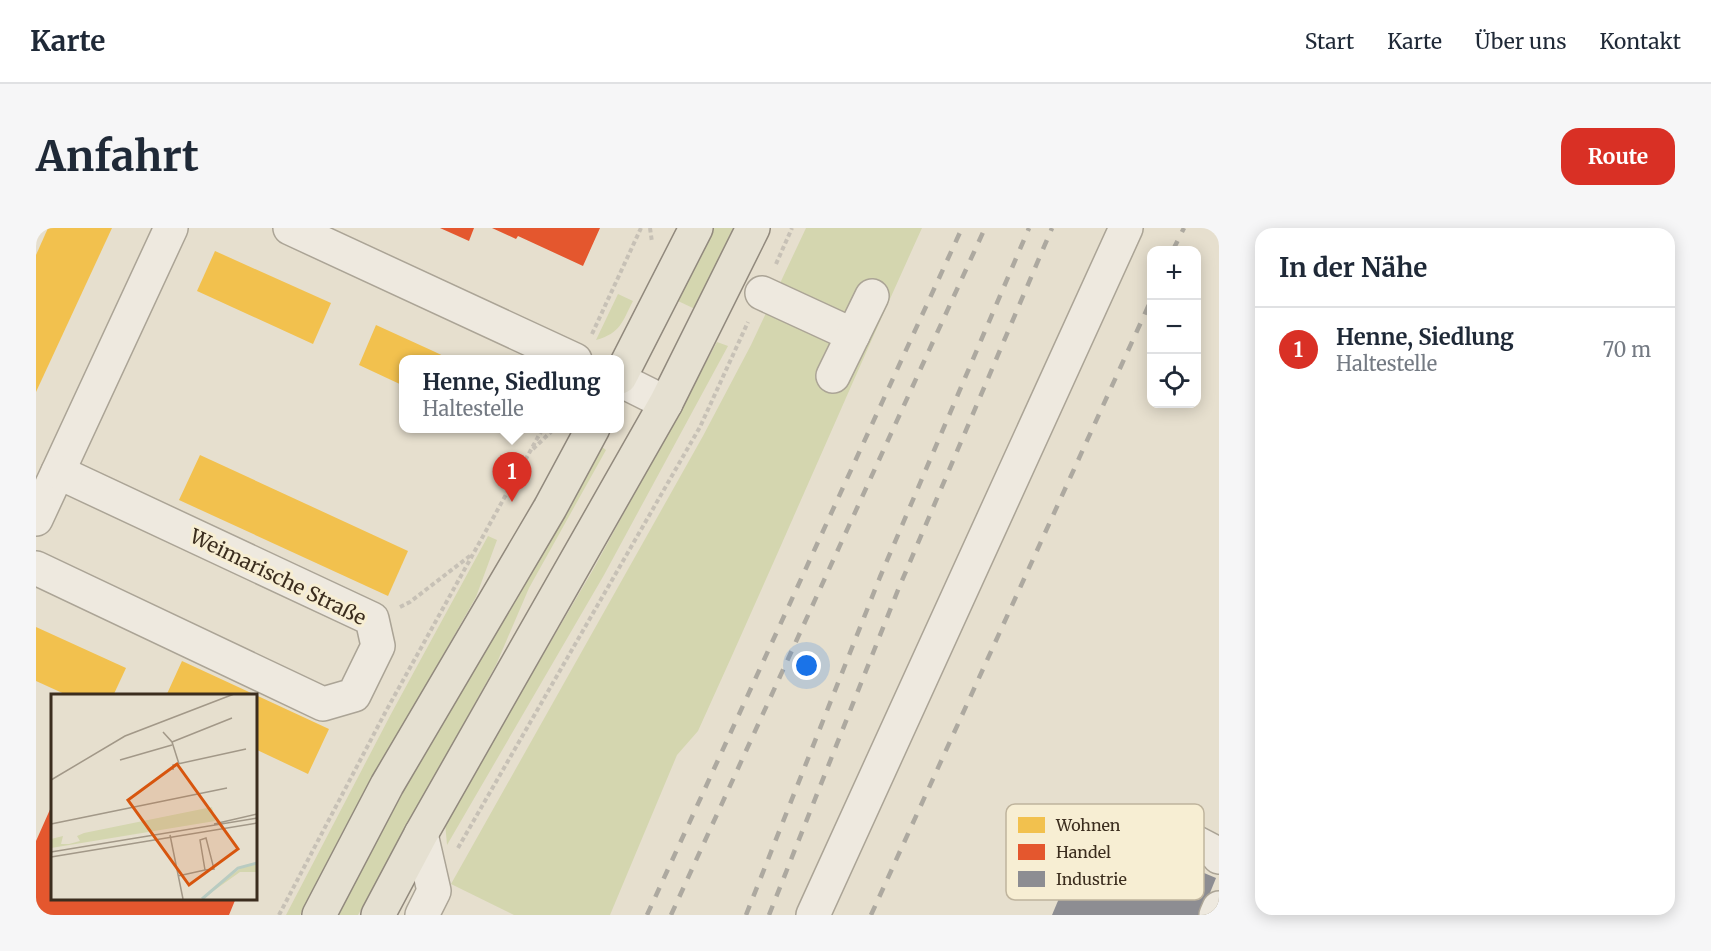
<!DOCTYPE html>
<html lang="de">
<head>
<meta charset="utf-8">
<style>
  :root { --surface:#fff; --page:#f6f6f7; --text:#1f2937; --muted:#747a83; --line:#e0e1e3; --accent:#d93025 }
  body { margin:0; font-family:Merriweather,serif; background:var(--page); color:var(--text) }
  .controls { position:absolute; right:18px; top:18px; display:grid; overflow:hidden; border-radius:12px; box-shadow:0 3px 15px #0003 }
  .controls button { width:54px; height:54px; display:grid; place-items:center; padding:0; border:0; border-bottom:2px solid var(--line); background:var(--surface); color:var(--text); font:30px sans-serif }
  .you { position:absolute; left:771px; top:438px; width:21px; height:21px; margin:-15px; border:4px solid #fff; border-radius:50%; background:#1a73e8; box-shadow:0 0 0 9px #1a73e833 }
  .badge { display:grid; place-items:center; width:39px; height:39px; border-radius:50%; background:var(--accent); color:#fff; font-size:20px; font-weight:700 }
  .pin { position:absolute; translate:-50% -50px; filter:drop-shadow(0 2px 3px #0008) }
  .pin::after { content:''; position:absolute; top:32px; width:21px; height:18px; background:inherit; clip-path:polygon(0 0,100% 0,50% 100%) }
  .popup { position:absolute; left:363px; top:127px; width:225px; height:78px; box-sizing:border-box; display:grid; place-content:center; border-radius:12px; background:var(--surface); filter:drop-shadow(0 2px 4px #0005); font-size:20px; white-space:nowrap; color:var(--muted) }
  .popup b { font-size:22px; color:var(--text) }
  .popup::after { content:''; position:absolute; left:50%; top:100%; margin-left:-12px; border:12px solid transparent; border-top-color:var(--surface) }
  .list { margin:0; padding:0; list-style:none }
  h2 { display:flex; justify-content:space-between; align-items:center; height:78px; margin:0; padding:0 24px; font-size:26px }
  h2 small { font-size:20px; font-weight:400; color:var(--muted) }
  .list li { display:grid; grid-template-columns:39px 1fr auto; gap:18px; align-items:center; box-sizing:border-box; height:84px; padding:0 24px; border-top:2px solid var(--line) }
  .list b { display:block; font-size:22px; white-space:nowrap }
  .list p { margin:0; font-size:20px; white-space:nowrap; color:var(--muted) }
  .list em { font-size:20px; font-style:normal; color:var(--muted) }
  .icon { flex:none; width:33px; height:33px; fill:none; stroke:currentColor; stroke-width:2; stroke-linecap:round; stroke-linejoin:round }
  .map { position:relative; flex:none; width:1183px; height:687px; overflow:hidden; border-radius:18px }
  header { display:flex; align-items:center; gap:36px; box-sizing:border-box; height:84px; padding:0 30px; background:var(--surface); border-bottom:2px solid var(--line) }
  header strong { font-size:28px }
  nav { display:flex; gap:33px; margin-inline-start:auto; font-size:21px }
  .intro { display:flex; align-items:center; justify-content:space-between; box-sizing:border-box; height:144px; padding:0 36px }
  h1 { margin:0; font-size:42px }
  .button { padding:15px 27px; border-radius:18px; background:var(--accent); color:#fff; font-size:21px; font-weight:700 }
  main { display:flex; gap:36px; padding:0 36px }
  aside { flex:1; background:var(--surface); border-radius:18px; box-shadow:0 3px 15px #0003 }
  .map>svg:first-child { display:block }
  .green { fill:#d4d6af }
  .homes { fill:#f2c14e }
  .shops { fill:#e4572e }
  .industry { fill:#8d8d92 }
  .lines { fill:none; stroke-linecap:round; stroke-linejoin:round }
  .minor-casing { stroke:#aba496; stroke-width:36 }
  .major-casing { stroke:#91897d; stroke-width:36 }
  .path { stroke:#c7c1b6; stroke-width:4; stroke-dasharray:4.5 3; stroke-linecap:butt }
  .minor { stroke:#eee9df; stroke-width:33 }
  .major { stroke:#e5e0d1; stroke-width:33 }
  .rail { stroke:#ada9a0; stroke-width:4.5; stroke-dasharray:10 10; stroke-linecap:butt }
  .labels { text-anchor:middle; stroke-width:6; stroke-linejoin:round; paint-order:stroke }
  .street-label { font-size:20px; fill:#3b2d1e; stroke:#f7eed3 }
  .inset-river { fill:none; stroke:#b8cbc1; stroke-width:3 }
  .inset-road { fill:none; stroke:#a29888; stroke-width:1.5 }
  .view { fill:#d7550e; fill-opacity:0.15; stroke:#d7550e; stroke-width:3 }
  .inset-edge { fill:none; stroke:#3b2d1e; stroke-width:3 }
  .key { fill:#f7eed3; stroke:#bfb49d; stroke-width:1.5 }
  .key-label { font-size:16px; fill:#3b2d1e }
</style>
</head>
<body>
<header>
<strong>Karte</strong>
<nav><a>Start</a><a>Karte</a><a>Über uns</a><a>Kontakt</a></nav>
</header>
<div class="intro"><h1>Anfahrt</h1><a class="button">Route</a></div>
<main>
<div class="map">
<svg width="1183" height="687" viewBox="0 0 1183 687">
  <rect width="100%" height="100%" fill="#e6dfce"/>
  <g class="green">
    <path d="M677,0H697L659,81L642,73Z"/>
    <path d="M770,0H886C810,167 738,336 662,503L641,527L574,687H478L415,656L667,208L715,117Z"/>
    <path d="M582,66L597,73C586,94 585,105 560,112Z"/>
    <path d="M681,114L692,118L568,347L411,617L409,594L558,340Z"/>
    <path d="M566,219L570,222L493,360L460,437L322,687H301L393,514L523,296Z"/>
    <path d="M452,308L461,312L440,369L309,599L264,687H250L355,486Z"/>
  </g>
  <g class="homes">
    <path d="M12,0H76L0,164V27Z"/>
    <path d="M179,23L295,75L277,116L161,63Z"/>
    <path d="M340,97L397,123L416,132H368V158L323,137Z"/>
    <path d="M164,227L372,323L352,368L143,272Z"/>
    <path d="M0,399L90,440L77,468H33L0,453Z"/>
    <path d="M146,433L293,501L272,546L219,521V468H130Z"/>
  </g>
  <g class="shops">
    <path d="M404,0H438L433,13Z"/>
    <path d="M456,0H564L547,38L482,8L480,11Z"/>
    <path d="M16,577V670H200L193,687H0V613Z"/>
  </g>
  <path class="industry" d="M1054,597L1180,650L1165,687H1016Z"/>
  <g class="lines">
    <defs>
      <g id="minor">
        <path d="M254,0L539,132"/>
        <path d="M726,65L817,107"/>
        <path d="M797,148L836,68"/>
        <path d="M584,152L630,175"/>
        <path d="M0,291L135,0"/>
        <path d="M0,340L287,476L318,467L342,418L336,391L22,244"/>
        <path d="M385,606L398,663L386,687"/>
        <path d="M1155,612L1180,625L1183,629"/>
        <path d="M777,687L1090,0"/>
        <path d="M1180,687L1183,680"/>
      </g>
      <g id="major">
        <path d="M584,149L660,0"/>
        <path d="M283,687L351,557L514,280L557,200"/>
        <path d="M342,687L385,606L630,175L717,0"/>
      </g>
    </defs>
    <use href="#minor" class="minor-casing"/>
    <use href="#major" class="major-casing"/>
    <g class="path">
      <path d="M614,0L616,14"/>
      <path d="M740,36L756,0"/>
      <path d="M556,106L605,0"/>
      <path d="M497,221L518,201"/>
      <path d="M364,379L374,374L435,327"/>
      <path d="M422,620L664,199L712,94"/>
      <path d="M243,687L350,483L507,200"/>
    </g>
    <use href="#minor" class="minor"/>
    <use href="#major" class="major"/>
    <g class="rail">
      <path d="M1137,22L1148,0"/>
      <path d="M611,687L926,0"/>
      <path d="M635,687L949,0"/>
      <path d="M710,687L844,349L993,0"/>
      <path d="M733,687L862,362L1016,0"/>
      <path d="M835,687L1116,70"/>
    </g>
  </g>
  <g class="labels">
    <g class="street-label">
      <text transform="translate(242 349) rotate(26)" y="7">Weimarische Straße</text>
    </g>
  </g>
  <g transform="translate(15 466)">
    <rect width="206" height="206" fill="#e6dfce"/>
    <path d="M161,113L164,127L0,154V145L12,142L10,150H18L29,147L26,142L33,139ZM205,169V178H189L151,205L191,173Z" fill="#d4d6af"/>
    <path class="inset-river" d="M151,205L187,174L206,169"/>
    <path class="inset-road" d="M112,38L121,48L128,70M121,48L181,24M69,66L121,51M122,76V71L195,55M0,86L74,42L183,0M0,130L176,94M163,130L206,120M119,141L132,205M0,158L206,124M0,163L206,129M127,182L154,176L163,175L155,144L149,146L154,176"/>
    <path class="view" d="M126,70L187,155L138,191L77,106Z"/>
    <rect width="206" height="206" class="inset-edge"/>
  </g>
  <rect x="970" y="576" width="198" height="96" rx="9" class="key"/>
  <rect x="982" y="589" width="27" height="16" fill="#f2c14e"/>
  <rect x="982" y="616" width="27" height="16" fill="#e4572e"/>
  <rect x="982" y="643" width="27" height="16" fill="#8d8d92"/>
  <g class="key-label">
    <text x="1020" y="603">Wohnen</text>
    <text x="1020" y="630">Handel</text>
    <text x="1020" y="657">Industrie</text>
  </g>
</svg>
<div class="controls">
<button>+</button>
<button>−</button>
<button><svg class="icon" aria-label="locate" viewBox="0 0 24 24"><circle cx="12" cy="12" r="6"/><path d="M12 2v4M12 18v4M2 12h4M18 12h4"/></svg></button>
</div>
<div class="you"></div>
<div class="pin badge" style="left:476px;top:274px">1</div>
<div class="popup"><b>Henne, Siedlung</b>Haltestelle</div>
</div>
<aside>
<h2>In der Nähe<small></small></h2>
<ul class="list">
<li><span class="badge">1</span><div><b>Henne, Siedlung</b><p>Haltestelle</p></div><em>70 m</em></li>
</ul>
</aside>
</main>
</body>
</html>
